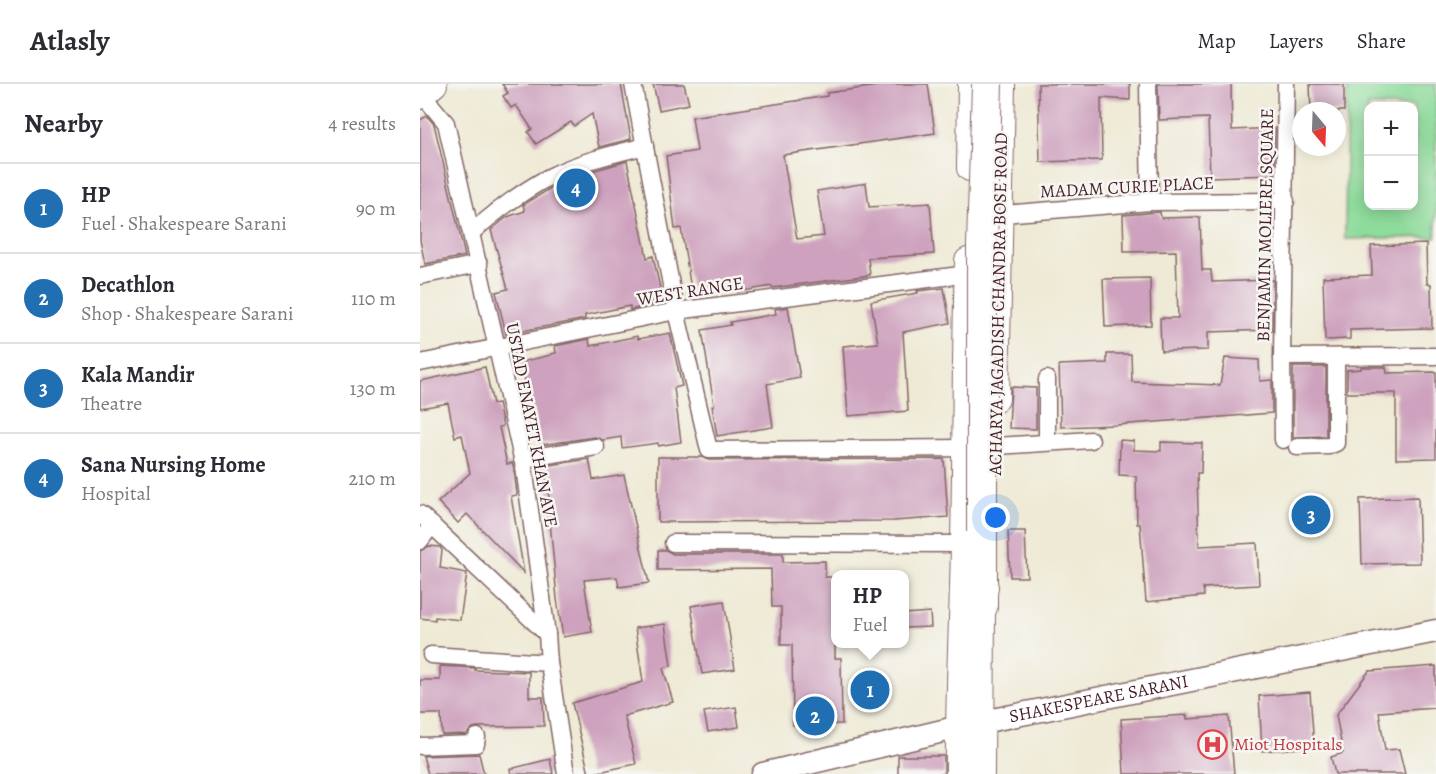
<!DOCTYPE html>
<html lang="en">
<head>
<meta charset="utf-8">
<style>
  :root { --surface:#fff; --page:#f2f2f3; --text:#2b2b33; --muted:#7c7c81; --line:#e1e1e2; --accent:#1f6fb2 }
  body { margin:0; font-family:Alegreya,serif; background:var(--page); color:var(--text) }
  .controls { position:absolute; right:18px; top:18px; display:grid; overflow:hidden; border-radius:12px; box-shadow:0 3px 15px #0003 }
  .controls button { width:54px; height:54px; display:grid; place-items:center; padding:0; border:0; border-bottom:2px solid var(--line); background:var(--surface); color:var(--text); font:30px sans-serif }
  .compass { position:absolute; left:872px; top:18px; width:54px; height:54px; border-radius:50%; background:var(--surface); box-shadow:0 3px 15px #0003; rotate:161deg }
  .you { position:absolute; left:576px; top:434px; width:21px; height:21px; margin:-15px; border:4px solid #fff; border-radius:50%; background:#1a73e8; box-shadow:0 0 0 9px #1a73e833 }
  .badge { display:grid; place-items:center; width:39px; height:39px; border-radius:50%; background:var(--accent); color:#fff; font-size:20px; font-weight:700 }
  .pin { position:absolute; translate:-50% -50%; border:3px solid #fff; box-shadow:0 2px 6px #0006 }
  .popup { position:absolute; left:411px; top:486px; width:78px; height:78px; box-sizing:border-box; display:grid; place-content:center; border-radius:12px; background:var(--surface); filter:drop-shadow(0 2px 4px #0005); font-size:20px; white-space:nowrap; color:var(--muted) }
  .popup b { font-size:22px; color:var(--text) }
  .popup::after { content:''; position:absolute; left:50%; top:100%; margin-left:-12px; border:12px solid transparent; border-top-color:var(--surface) }
  .list { margin:0; padding:0; list-style:none }
  h2 { display:flex; justify-content:space-between; align-items:center; height:78px; margin:0; padding:0 24px; font-size:26px }
  h2 small { font-size:20px; font-weight:400; color:var(--muted) }
  .list li { display:grid; grid-template-columns:39px 1fr auto; gap:18px; align-items:center; box-sizing:border-box; height:90px; padding:0 24px; border-top:2px solid var(--line) }
  .list b { display:block; font-size:22px; white-space:nowrap }
  .list p { margin:0; font-size:20px; white-space:nowrap; color:var(--muted) }
  .list em { font-size:20px; font-style:normal; color:var(--muted) }
  .map { position:relative; flex:none; width:1016px; height:690px; overflow:hidden }
  header { display:flex; align-items:center; gap:36px; box-sizing:border-box; height:84px; padding:0 30px; background:var(--surface); border-bottom:2px solid var(--line) }
  header strong { font-size:28px }
  nav { display:flex; gap:33px; margin-inline-start:auto; font-size:21px }
  main { display:flex }
  aside { flex:1; background:var(--surface) }
  .map>svg:first-child { display:block }
  .green { fill:#8edc9b; stroke:#6c7e63; stroke-width:1.5; fill-rule:evenodd }
  .building { fill:#cea2be }
  .lines { fill:none; stroke-linecap:round; stroke-linejoin:round }
  .street-casing { stroke:#846666; stroke-width:19 }
  .secondary-casing { stroke:#846666; stroke-width:25 }
  .primary-casing { stroke:#846666; stroke-width:28 }
  .highway-casing { stroke:#846666; stroke-width:32 }
  .street { stroke:#fff; stroke-width:16 }
  .secondary { stroke:#fff; stroke-width:22 }
  .primary { stroke:#fff; stroke-width:26 }
  .highway { stroke:#fff; stroke-width:30 }
  .highway-bridge-casing { stroke:#846666; stroke-width:32; stroke-linecap:butt }
  .highway-bridge { stroke:#fff; stroke-width:30 }
  .labels { text-anchor:middle; stroke-width:5; stroke-linejoin:round; paint-order:stroke }
  .street-label { font-size:18px; fill:#4a1f2b; stroke:#f6f6f2 }
  .health-label { font-size:18px; fill:#be3a42; stroke:#f6f6f2; text-anchor:start }
</style>
</head>
<body>
<header>
<strong>Atlasly</strong>
<nav><a>Map</a><a>Layers</a><a>Share</a></nav>
</header>
<main>
<aside>
<h2>Nearby<small>4 results</small></h2>
<ul class="list">
<li><span class="badge">1</span><div><b>HP</b><p>Fuel · Shakespeare Sarani</p></div><em>90 m</em></li>
<li><span class="badge">2</span><div><b>Decathlon</b><p>Shop · Shakespeare Sarani</p></div><em>110 m</em></li>
<li><span class="badge">3</span><div><b>Kala Mandir</b><p>Theatre</p></div><em>130 m</em></li>
<li><span class="badge">4</span><div><b>Sana Nursing Home</b><p>Hospital</p></div><em>210 m</em></li>
</ul>
</aside>
<div class="map">
<svg width="1016" height="690" viewBox="0 0 1016 690">
  <rect width="100%" height="100%" fill="#f6f6f2"/>
  <filter id="ink" filterUnits="userSpaceOnUse"><feTurbulence type="fractalNoise" baseFrequency=".0167" numOctaves="2"/><feDisplacementMap in="SourceGraphic" scale="12" xChannelSelector="R" yChannelSelector="G"/><feConvolveMatrix kernelMatrix="1 2 1 2 8 2 1 2 1" color-interpolation-filters="sRGB"/></filter>
  <filter id="wash" filterUnits="userSpaceOnUse"><feTurbulence type="fractalNoise" baseFrequency=".008" numOctaves="4" result="noise"/><feDisplacementMap in="SourceGraphic" scale="24" xChannelSelector="R" yChannelSelector="G"/><feGaussianBlur stdDeviation="1.35" result="paint"/><feColorMatrix in="noise" values="0 0 0 0 0 0 0 0 0 0 0 0 0 0 0 0 0 1.4 0 .05"/><feComposite in="paint" operator="in"/></filter>
  <g filter="url(#wash)">
    <rect width="100%" height="100%" fill="#efead5"/>
    <path class="green" d="M927,0H1016V153L925,155ZM948,22H994V122H948Z"/>
    <g id="blocks">
      <g class="building">
        <path d="M82,0H201L211,55L179,63L172,30L154,42L151,38L116,60L108,48L112,45L96,21L91,24L83,12L88,9Z"/>
        <path d="M233,0H264L269,20L239,26Z"/>
        <path d="M471,0H508L515,49L363,71L377,155L404,152L397,107L446,99L449,123L510,119L514,170L448,174L450,191L352,204V202L317,208L316,203L272,211L261,144L255,145L246,72L277,67L272,33L407,12V9Z"/>
        <path d="M618,0H710V16L681,14L682,76L620,78Z"/>
        <path d="M738,0H811L812,46L855,44L854,91L790,93L788,34L739,36Z"/>
        <path d="M890,0H924V27H891Z"/>
        <path d="M7,32L14,40L45,172L5,180L0,156V36Z"/>
        <path d="M207,77L227,174L233,172L243,218L210,226V222L165,231V235L86,250L76,208L88,205L71,146L87,133L105,127L103,121L136,101L169,88Z"/>
        <path d="M740,128L741,134L780,133L782,186H791L792,198L853,196L852,246L788,248V266L741,267L740,234H758L756,167L704,168L703,131Z"/>
        <path d="M1006,160L1007,200H1011L1012,244L930,246V255L905,256L903,193L952,191L951,162Z"/>
        <path d="M730,194L731,241L685,243L683,195Z"/>
        <path d="M524,204L530,239L483,248L488,327L428,332L423,262L458,259L451,217L498,209L497,207Z"/>
        <path d="M368,223L380,294L347,300L353,343L297,352L292,322L294,321L282,246L311,241L310,238L356,230L355,225Z"/>
        <path d="M250,249L262,302L254,304L261,358L238,362V359L202,364L201,353L183,356L175,353L120,361L114,325H111L101,278L131,271V270L136,269L135,262L169,255L170,262L217,252L218,255Z"/>
        <path d="M687,270H711L712,298L800,301L805,274L839,276L840,297L852,296V329L697,341L641,343L639,281L687,279Z"/>
        <path d="M65,283L73,320L78,319L83,342L79,343L87,380L92,379L94,385L97,411L91,412L104,489L47,430L38,439L18,418L50,389L42,351L35,353L28,319L0,324V297Z"/>
        <path d="M873,283H906V352L873,353Z"/>
        <path d="M941,283H966L967,289L1016,288V374L976,375V309H927V286L941,285Z"/>
        <path d="M591,303L616,304V345L589,344Z"/>
        <path d="M700,356L714,357V366L741,367V358L782,359L781,389H777L779,462L837,459L839,501L783,504L784,512L726,518L720,440H717L716,392L699,391Z"/>
        <path d="M238,373H281L289,376L524,375L528,433L474,437L238,438Z"/>
        <path d="M169,375L173,396L204,391L229,499L199,503L197,493L164,496L172,548L143,553L137,515L129,426H131L124,382Z"/>
        <path d="M998,413L1000,479L942,480L940,415Z"/>
        <path d="M588,447H605L607,493H590Z"/>
        <path d="M9,462L20,463L22,466L20,484L47,489L40,536L15,533V536L0,534V467Z"/>
        <path d="M238,466H246L253,470H363V478L405,477V493H416L415,574H421L422,640L373,641L372,561H361V523H352L351,485L238,486Z"/>
        <path d="M304,517L315,585L282,590L271,522Z"/>
        <path d="M510,528L511,543L484,544V530Z"/>
        <path d="M245,540L251,582L243,584L253,618L204,632L216,680L169,690L152,619L223,598L215,544Z"/>
        <path d="M20,582L55,584V586L109,588V613H123L124,642L58,643L53,644L47,650L22,651L21,630H0V596H20Z"/>
        <path d="M1016,582V624L959,628L965,666L979,665L985,690H915L911,673L923,669L916,631L949,587Z"/>
        <path d="M890,608L894,663L842,667L839,612Z"/>
        <path d="M316,623L319,643L288,648L284,628Z"/>
        <path d="M767,631V635L809,632L814,690H704L701,635Z"/>
        <path d="M59,670L64,690H8L3,672Z"/>
        <rect x="478" y="672" width="46" height="18"/>
        <path d="M130,675L133,690H91L90,685Z"/>
      </g>
    </g>
  </g>
  <g filter="url(#ink)">
    <use href="#blocks" fill-opacity="0" stroke="#846666" stroke-width="1.5"/>
    <g class="lines">
      <defs>
        <g id="street">
          <path d="M213,0L256,227L289,366L545,364"/>
          <path d="M728,0L730,118"/>
          <path d="M866,0L862,273L1016,272"/>
          <path d="M2,10L26,39L104,383L127,550L129,579L146,690"/>
          <path d="M570,131L730,118L866,117"/>
          <path d="M51,149C76,127 102,107 131,92C161,77 194,70 225,62"/>
          <path d="M0,192L59,180"/>
          <path d="M862,273L863,356"/>
          <path d="M0,279L256,227L548,190"/>
          <path d="M627,295V358"/>
          <path d="M576,362L671,356"/>
          <path d="M877,363L909,362L916,359V273"/>
          <path d="M102,375L176,363"/>
          <path d="M0,430L127,550"/>
          <path d="M0,457L12,441"/>
          <path d="M253,459L544,460"/>
          <path d="M11,571L129,579"/>
          <path d="M0,662L56,660L57,653"/>
        </g>
        <g id="secondary">
          <path id="s1" d="M343,690L552,640L1016,547"/>
        </g>
        <g id="primary">
          <path d="M0,12L14,0"/>
          <path d="M550,84L551,0"/>
          <path d="M576,315L582,0"/>
          <path d="M539,690C538,612 543,534 544,457C546,363 545,270 548,177"/>
          <path d="M561,690L562,523L565,503"/>
        </g>
        <path id="highway" d="M562,448V523"/>
      </defs>
      <use href="#street" class="street-casing"/>
      <use href="#secondary" class="secondary-casing"/>
      <use href="#primary" class="primary-casing"/>
      <use href="#highway" class="highway-casing"/>
      <use href="#street" class="street"/>
      <use href="#secondary" class="secondary"/>
      <use href="#primary" class="primary"/>
      <use href="#highway" class="highway"/>
      <defs>
        <path id="highway-bridge" d="M562,448V161L567,0"/>
      </defs>
      <use href="#highway-bridge" class="highway-bridge-casing"/>
      <use href="#highway-bridge" class="highway-bridge"/>
    </g>
  </g>
  <defs>
    <symbol id="hospital-ring" viewBox="-11 -11 22 22"><circle r="9.5" fill="#f6f6f2" stroke="#e0444e" stroke-width="1.5"/><path d="M-5-5h3v3.5h4V-5h3V5h-3V1.5h-4V5h-3Z" fill="#e0444e"/></symbol>
  </defs>
  <g fill-rule="evenodd">
    <use href="#hospital-ring" x="776" y="644" width="33" height="33"/>
  </g>
  <g class="labels">
    <g class="street-label">
      <text transform="translate(707 103) rotate(-3)" y="6">MADAM CURIE PLACE</text>
      <text transform="translate(845 141) rotate(-89)" y="6">BENJAMIN MOLIERE SQUARE</text>
      <text transform="translate(270 207) rotate(-9)" y="6">WEST RANGE</text>
      <text transform="translate(578 220) rotate(-89)" y="6">ACHARYA JAGADISH CHANDRA BOSE ROAD</text>
      <text transform="translate(112 341) rotate(79)" y="6">USTAD ENAYET KHAN AVE</text>
      <text dy="6" stroke="none"><textPath href="#s1" startOffset="344">SHAKESPEARE SARANI</textPath></text>
    </g>
    <g class="health-label">
      <text x="814" y="666">Miot Hospitals</text>
    </g>
  </g>
</svg>
<div class="controls">
<button>+</button>
<button>−</button>
</div>
<svg class="compass" viewBox="-18 -18 36 36"><path d="M0-13l5 13h-10z" fill="#e53935"/><path d="M0 13l5-13h-10z" fill="#7c7c81"/></svg>
<div class="you"></div>
<div class="pin badge" style="left:450px;top:606px">1</div>
<div class="popup"><b>HP</b>Fuel</div>
<div class="pin badge" style="left:395px;top:632px">2</div>
<div class="pin badge" style="left:891px;top:431px">3</div>
<div class="pin badge" style="left:156px;top:104px">4</div>
</div>
</main>
</body>
</html>
